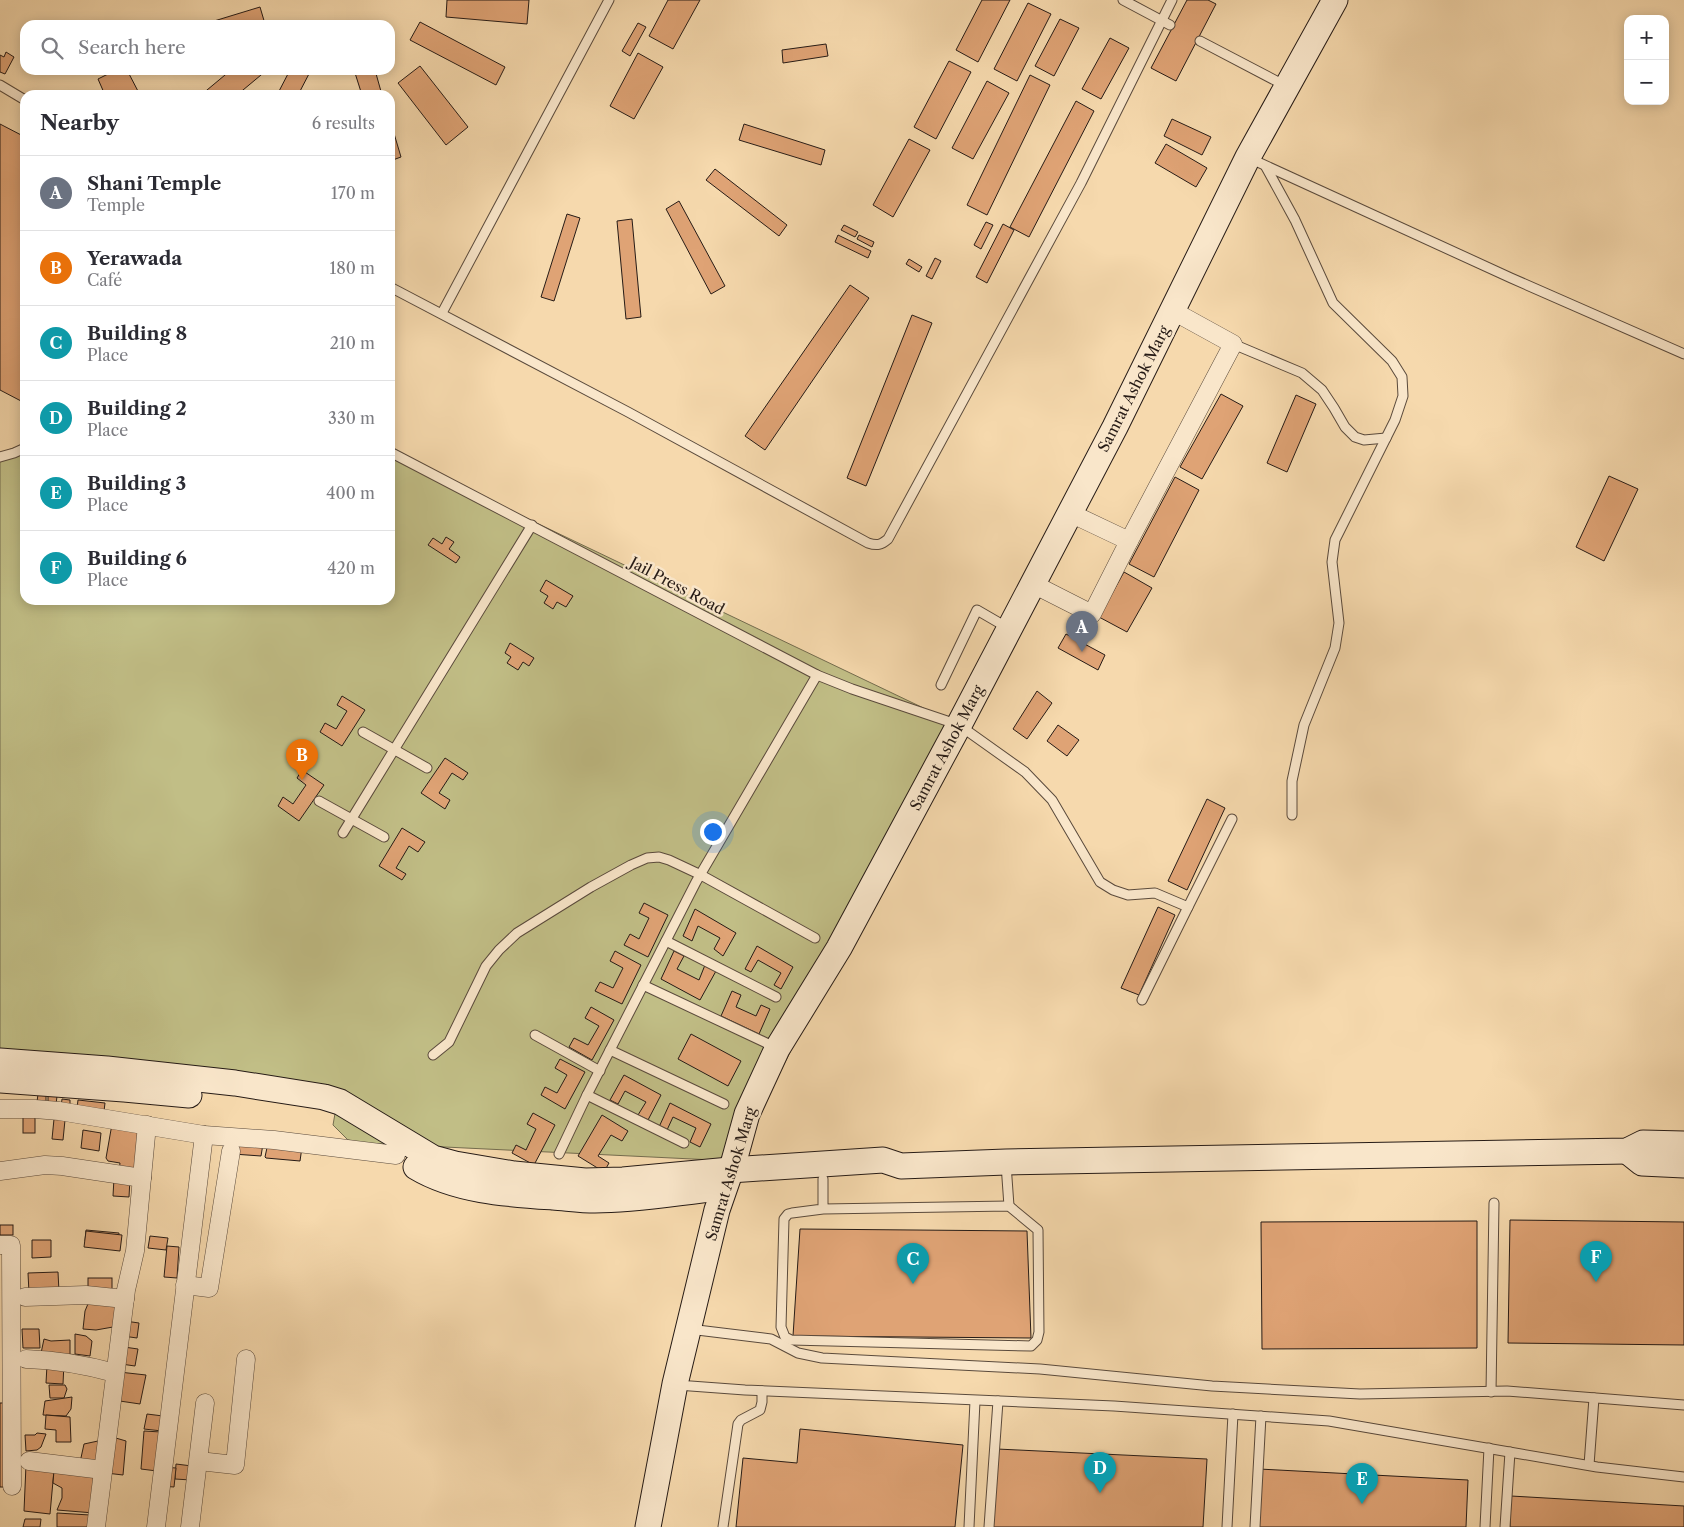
<!DOCTYPE html>
<html lang="en">
<head>
<meta charset="utf-8">
<style>
  :root { --surface:#fff; --page:#f7f7f7; --text:#2b2b33; --muted:#7c7c81; --line:#e1e1e2; --accent:#ea580c }
  body { margin:0; font-family:"Libre Caslon Text",serif; background:var(--page); color:var(--text) }
  .controls { position:absolute; right:15px; top:15px; display:grid; overflow:hidden; border-radius:10px; box-shadow:0 2px 12px #0003 }
  .controls button { width:45px; height:45px; display:grid; place-items:center; padding:0; border:0; border-bottom:1px solid var(--line); background:var(--surface); color:var(--text); font:25px sans-serif }
  .you { position:absolute; left:712px; top:831px; width:18px; height:18px; margin:-12px; border:4px solid #fff; border-radius:50%; background:#1a73e8; box-shadow:0 0 0 8px #1a73e833 }
  .badge { display:grid; place-items:center; width:32px; height:32px; border-radius:50%; background:var(--accent); color:#fff; font-size:16px; font-weight:700 }
  .pin { position:absolute; translate:-50% -41px; filter:drop-shadow(0 1px 2px #0008) }
  .pin::after { content:''; position:absolute; top:26px; width:18px; height:15px; background:inherit; clip-path:polygon(0 0,100% 0,50% 100%) }
  .list { margin:0; padding:0; list-style:none }
  h2 { display:flex; justify-content:space-between; align-items:center; height:65px; margin:0; padding:0 20px; font-size:21px }
  h2 small { font-size:16px; font-weight:400; color:var(--muted) }
  .list li { display:grid; grid-template-columns:32px 1fr auto; gap:15px; align-items:center; box-sizing:border-box; height:75px; padding:0 20px; border-top:1px solid var(--line) }
  .list b { display:block; font-size:19px; white-space:nowrap }
  .list p { margin:0; font-size:16px; white-space:nowrap; color:var(--muted) }
  .list em { font-size:16px; font-style:normal; color:var(--muted) }
  .icon { flex:none; width:28px; height:28px; fill:none; stroke:currentColor; stroke-width:2; stroke-linecap:round; stroke-linejoin:round }
  .map { position:relative; flex:none; width:1684px; height:1527px; overflow:hidden }
  .search { position:absolute; background:var(--surface); box-shadow:0 2px 12px #0003; left:20px; top:20px; width:375px; height:55px; display:flex; align-items:center; gap:12px; box-sizing:border-box; padding:0 18px; border-radius:15px; color:var(--muted); font-size:19px }
  .panel { position:absolute; background:var(--surface); box-shadow:0 2px 12px #0003; left:20px; top:90px; width:375px; height:515px; border-radius:15px }
  .map>svg:first-child { display:block }
  .green { fill:#c1be86; stroke:#746c4e }
  .building { fill:#dfa375; stroke:#261b16 }
  .lines { fill:none; stroke-linecap:round; stroke-linejoin:round }
  .lane-casing { stroke:#5a4a3c; stroke-width:11 }
  .street-casing { stroke:#5a4a3c; stroke-width:19 }
  .secondary-casing { stroke:#261b16; stroke-width:27 }
  .lane { stroke:#f9e6ca; stroke-width:9 }
  .street { stroke:#f9e6ca; stroke-width:18 }
  .secondary { stroke:#f9e6ca; stroke-width:25 }
  .labels { text-anchor:middle; stroke-width:5; stroke-linejoin:round; paint-order:stroke }
  .street-label { font-size:15px; fill:#261b16; stroke:#f9e6ca }
</style>
</head>
<body>
<div class="map">
<svg width="1684" height="1527" viewBox="0 0 1684 1527">
  <rect width="100%" height="100%" fill="#f6d9ad"/>
  <filter id="stains"><feTurbulence type="fractalNoise" baseFrequency=".004" numOctaves="4"/><feColorMatrix values="0 0 0 0 .2 0 0 0 0 .09 0 0 0 0 .02 0 0 0 .5 -.17"/></filter>
  <radialGradient id="worn" r=".72"><stop offset=".6" stop-color="#630" stop-opacity="0"/><stop offset="1" stop-color="#630" stop-opacity=".3"/></radialGradient>
  <path class="green" d="M25,444V600H390V453L959,725L734,1161L362,1143L348,1140L333,1125L336,1108L0,1066V453Z"/>
  <g class="building">
    <path d="M447,0H529L527,24L446,17Z"/>
    <path d="M668,0H700L673,49L649,36Z"/>
    <path d="M982,0H1010L978,62L956,50Z"/>
    <path d="M1187,0H1208L1216,4L1176,81L1151,68Z"/>
    <path d="M1028,3L1051,14L1017,81L994,69Z"/>
    <path d="M260,7L265,24L262,25H201Z"/>
    <path d="M1060,19L1079,28L1054,76L1035,66Z"/>
    <path d="M420,22L505,67L496,85L410,40Z"/>
    <path d="M638,23L646,27L630,56L622,51Z"/>
    <path d="M1110,38L1129,48L1101,99L1082,89Z"/>
    <path d="M826,44L828,56L783,63L782,50Z"/>
    <path d="M6,52L14,57L5,74L0,72V55L4,57Z"/>
    <path d="M638,53L663,67L634,119L610,106Z"/>
    <path d="M949,61L971,72L936,139L914,127Z"/>
    <path d="M420,66L468,127L446,145L398,83Z"/>
    <path d="M116,70H127L140,95H105L98,79Z"/>
    <path d="M231,70H267L237,95H201Z"/>
    <path d="M290,70H311L298,95H277Z"/>
    <path d="M365,70H375L382,95H362L355,73Z"/>
    <path d="M1030,75L1050,85L987,215L967,205Z"/>
    <path d="M987,81L1009,93L973,159L952,148Z"/>
    <path d="M1076,101L1094,111L1029,237L1010,227Z"/>
    <path d="M1172,119L1211,137L1202,155L1164,136Z"/>
    <path d="M390,120L401,157L390,161Z"/>
    <path d="M0,124L25,137V394L21,401L0,390Z"/>
    <path d="M744,124L825,150L821,165L739,140Z"/>
    <path d="M909,139L930,150L893,217L873,205Z"/>
    <path d="M1166,144L1207,168L1196,187L1155,163Z"/>
    <path d="M715,169L787,225L779,236L706,180Z"/>
    <path d="M679,201L725,286L711,294L666,209Z"/>
    <path d="M567,214L580,218L554,301L541,297Z"/>
    <path d="M632,219L641,317L626,319L617,221Z"/>
    <path d="M986,222L993,225L981,249L974,245Z"/>
    <path d="M1003,224L1014,230L987,283L976,277Z"/>
    <path d="M844,225L858,232L855,237L841,230Z"/>
    <path d="M838,235L871,251L868,258L835,242Z"/>
    <path d="M859,235L874,242L872,247L857,239Z"/>
    <path d="M935,258L941,261L932,279L926,276Z"/>
    <path d="M909,259L922,267L919,272L906,264Z"/>
    <path d="M850,285L869,298L765,450L745,436Z"/>
    <path d="M912,315L932,323L866,486L847,478Z"/>
    <path d="M1221,394L1243,406L1202,479L1180,467Z"/>
    <path d="M1296,395L1316,404L1287,472L1267,463Z"/>
    <path d="M1609,476L1638,489L1604,561L1576,547Z"/>
    <path d="M1175,477L1199,490L1154,577L1129,564Z"/>
    <path d="M446,537L454,542L449,549L460,557L456,563L428,545L433,538L442,544Z"/>
    <path d="M1124,572L1152,588L1127,632L1099,617Z"/>
    <path d="M546,580L573,596L566,607L557,602L553,609L544,603L548,596L540,591Z"/>
    <path d="M1066,634L1105,655L1098,670L1058,648Z"/>
    <path d="M510,643L534,658L529,666L523,662L518,670L507,663L511,657L505,653Z"/>
    <path d="M1037,691L1052,703L1027,739L1013,729Z"/>
    <path d="M342,696L365,710L342,746L320,732L325,723L336,729L347,711L337,705Z"/>
    <path d="M1058,725L1079,740L1067,756L1047,741Z"/>
    <path d="M445,758L468,773L463,780L452,773L439,793L450,800L445,809L421,793Z"/>
    <path d="M302,770L324,785L299,821L278,806L283,797L293,804L306,785L297,778Z"/>
    <path d="M1207,799L1225,808L1187,890L1168,881Z"/>
    <path d="M402,828L425,842L418,852L409,846L396,868L406,874L402,880L379,866Z"/>
    <path d="M644,903L668,915L648,957L624,945L630,934L639,939L649,918L639,913Z"/>
    <path d="M1158,907L1175,915L1139,995L1121,988Z"/>
    <path d="M695,909L736,933L723,956L714,949L720,938L698,926L692,941L683,936Z"/>
    <path d="M757,946L793,967L781,989L774,985L781,973L758,960L751,972L745,969Z"/>
    <path d="M615,951L641,965L622,1004L595,991L600,982L613,988L623,968L610,961Z"/>
    <path d="M674,951L684,956L677,969L699,980L705,965L716,971L700,1000L661,979Z"/>
    <path d="M732,991L741,995L736,1007L756,1016L761,1005L770,1009L759,1034L721,1016Z"/>
    <path d="M591,1007L614,1020L592,1060L569,1047L574,1038L588,1045L599,1026L585,1018Z"/>
    <path d="M691,1034L741,1061L728,1086L678,1059Z"/>
    <path d="M560,1059L585,1072L565,1109L541,1095L545,1087L557,1093L567,1075L555,1068Z"/>
    <path d="M624,1075L661,1095L648,1120L638,1115L646,1102L625,1091L618,1104L610,1100Z"/>
    <path d="M38,1094L46,1095V1103L37,1102Z"/>
    <path d="M48,1095L57,1096L56,1105L48,1104Z"/>
    <path d="M62,1099L70,1100V1109L61,1108Z"/>
    <path d="M78,1100L105,1103L104,1111L77,1108Z"/>
    <path d="M670,1103L711,1124L700,1147L690,1142L696,1128L673,1117L667,1130L659,1127Z"/>
    <path d="M533,1113L555,1125L534,1165L512,1153L516,1145L526,1150L536,1129L527,1124Z"/>
    <rect x="23" y="1114" width="12" height="19"/>
    <path d="M602,1115L628,1131L622,1141L611,1135L598,1156L609,1163L604,1172L578,1156Z"/>
    <path d="M54,1119L65,1120L63,1140L52,1139Z"/>
    <path d="M112,1124L143,1130L134,1175L119,1172L120,1163L108,1161L106,1158Z"/>
    <path d="M83,1130L101,1133L99,1151L81,1148Z"/>
    <path d="M224,1141L263,1144L261,1156L233,1154L225,1151Z"/>
    <path d="M268,1143L302,1147L300,1161L266,1158L265,1157Z"/>
    <path d="M114,1178L130,1179L129,1197L113,1196Z"/>
    <path d="M1510,1220L1684,1222V1345L1508,1343Z"/>
    <path d="M1477,1221V1348L1262,1349L1261,1222Z"/>
    <rect x="0" y="1225" width="13" height="10"/>
    <path d="M800,1229L1027,1231L1031,1338L793,1336Z"/>
    <path d="M86,1230L119,1233L118,1245L85,1241Z"/>
    <path d="M86,1231L122,1235L120,1251L84,1247Z"/>
    <path d="M150,1236L168,1238L166,1250L148,1248Z"/>
    <path d="M32,1240H51V1257L32,1258Z"/>
    <path d="M167,1246L179,1247L177,1278L164,1277Z"/>
    <path d="M58,1272L59,1292L29,1293L28,1273Z"/>
    <rect x="88" y="1278" width="24" height="15"/>
    <path d="M90,1299L117,1300L113,1327L96,1330L83,1329L85,1311Z"/>
    <path d="M125,1321L139,1323L137,1338L123,1336Z"/>
    <path d="M22,1329H39L40,1348H23Z"/>
    <path d="M75,1334L86,1336L92,1341L90,1356L75,1354Z"/>
    <path d="M44,1339L51,1341L70,1340V1359L40,1358Z"/>
    <path d="M124,1347L138,1349L135,1366L121,1364Z"/>
    <path d="M64,1363L63,1384L46,1383L47,1365Z"/>
    <path d="M119,1372L146,1375L140,1404L113,1400Z"/>
    <path d="M49,1385H65L67,1389L64,1398H50Z"/>
    <path d="M72,1397L71,1409L66,1416L43,1415L45,1401Z"/>
    <rect x="0" y="1403" width="4" height="84"/>
    <path d="M147,1414L163,1416L162,1431L144,1429Z"/>
    <path d="M46,1415L70,1417L71,1442H56V1430L45,1429Z"/>
    <path d="M800,1429L963,1445L955,1527H736L743,1458L797,1463Z"/>
    <path d="M144,1431L161,1432L157,1471L141,1469Z"/>
    <path d="M37,1433L46,1434L41,1447L37,1450L26,1451L25,1435H35Z"/>
    <path d="M109,1436L126,1441L123,1475L106,1473Z"/>
    <path d="M98,1441L96,1466L79,1467L84,1444Z"/>
    <path d="M997,1449L1207,1459L1203,1527H993Z"/>
    <path d="M176,1464L192,1466L191,1480L175,1479Z"/>
    <path d="M26,1465L54,1470L50,1514L24,1511Z"/>
    <path d="M163,1467L176,1468L174,1487L161,1486Z"/>
    <path d="M99,1469L94,1513L57,1510L62,1498V1488L53,1483L54,1470Z"/>
    <path d="M1259,1469L1468,1480L1466,1527H1256Z"/>
    <path d="M1511,1496L1684,1506V1527H1510Z"/>
    <path d="M57,1513L90,1515L88,1527H57Z"/>
    <path d="M25,1519H41L40,1527H23Z"/>
  </g>
  <g class="lines">
    <defs>
      <g id="lane">
        <path d="M1123,0L1170,25"/>
        <path d="M1200,41L1286,86"/>
        <path d="M0,85L25,100"/>
        <path d="M1249,158L1511,278L1684,354"/>
        <path d="M1266,167L1295,220L1333,303L1392,361L1402,377L1403,396L1395,420L1335,540L1332,562L1339,623L1335,648L1304,725L1292,781V815"/>
        <path d="M390,287L628,412L868,543C877,546 881,545 888,539L1081,183L1172,0"/>
        <path d="M442,313L609,0"/>
        <path d="M1233,344L1302,373L1322,390L1334,408L1345,427L1355,437L1364,440L1386,438"/>
        <path d="M390,452L817,675L852,689L959,725L1025,772L1052,800L1100,882L1113,890L1128,895L1155,893L1188,907L1232,819"/>
        <path d="M0,457L14,453L25,448"/>
        <path d="M941,685L977,610L1008,628"/>
        <path d="M363,732L427,768"/>
        <path d="M319,801L384,837"/>
        <path d="M343,833L532,525"/>
        <path d="M666,941L776,997"/>
        <path d="M643,985L777,1048"/>
        <path d="M1142,1000L1188,907"/>
        <path d="M535,1035L600,1071"/>
        <path d="M610,1050L724,1104"/>
        <path d="M433,1055L449,1042L486,966L499,950L517,933L591,887L631,865L647,858L659,857L669,860L701,875L815,938"/>
        <path d="M587,1095L684,1143"/>
        <path d="M559,1154L587,1095L696,882L817,675"/>
        <path d="M1006,1164L1009,1206"/>
        <path d="M823,1209L792,1213L788,1214L784,1219L781,1327L785,1337L791,1340L1031,1346L1037,1340L1039,1332L1038,1230L1009,1206L823,1209V1179"/>
        <path d="M689,1329L771,1339L798,1353L822,1358L1040,1369L1212,1386L1360,1394L1507,1391L1684,1405"/>
        <path d="M677,1385L745,1390L1114,1406L1329,1421L1597,1467L1684,1477"/>
        <path d="M1491,1392L1494,1203"/>
        <path d="M1589,1465L1594,1398"/>
        <path d="M723,1527L738,1424L741,1420L760,1410L762,1402V1391"/>
        <path d="M969,1527L975,1401"/>
        <path d="M989,1527L998,1401"/>
        <path d="M1227,1527L1233,1414"/>
        <path d="M1255,1527L1261,1416"/>
        <path d="M1485,1527L1489,1448"/>
        <path d="M1505,1527L1510,1452"/>
      </g>
      <g id="street">
        <path d="M1070,513L1129,541"/>
        <path d="M1033,584L1092,614L1129,541L1233,344L1173,311"/>
        <path d="M0,1109H35L59,1111L204,1135L274,1140L396,1155"/>
        <path d="M0,1171L45,1165L62,1166L142,1178"/>
        <path d="M0,1245H11L12,1486"/>
        <path d="M185,1285L209,1288L231,1151"/>
        <path d="M25,1297L86,1295L125,1299"/>
        <path d="M26,1359C57,1360 86,1365 115,1373"/>
        <path d="M29,1461L103,1470"/>
        <path d="M199,1461L235,1465L246,1359"/>
        <path d="M96,1527L126,1290L135,1251L147,1125"/>
        <path d="M156,1527L204,1135"/>
        <path d="M190,1527L205,1403"/>
      </g>
      <g id="secondary">
        <path d="M0,1061L107,1069L235,1083L324,1097L340,1102L433,1158L455,1164L514,1174L585,1181L623,1180L730,1170L883,1160L901,1166L1006,1162L1627,1151L1643,1143L1684,1144"/>
        <path d="M0,1080L124,1089L189,1095"/>
        <path d="M1627,1151L1642,1163L1684,1165"/>
        <path d="M416,1167C456,1191 507,1194 553,1197C567,1198 581,1200 595,1200C637,1200 679,1192 721,1188"/>
        <path d="M648,1527L675,1384L717,1210L734,1161L747,1114L777,1049L839,948L959,725L1115,427L1248,157L1335,0"/>
      </g>
    </defs>
    <use href="#lane" class="lane-casing"/>
    <use href="#street" class="street-casing"/>
    <use href="#secondary" class="secondary-casing"/>
    <use href="#lane" class="lane"/>
    <use href="#street" class="street"/>
    <use href="#secondary" class="secondary"/>
  </g>
  <g class="labels">
    <g class="street-label">
      <text transform="translate(1134 389) rotate(-63)" y="5">Samrat Ashok Marg</text>
      <text transform="translate(677 586) rotate(28)" y="5">Jail Press Road</text>
      <text transform="translate(947 748) rotate(-62)" y="5">Samrat Ashok Marg</text>
      <text transform="translate(731 1174) rotate(-73)" y="5">Samrat Ashok Marg</text>
    </g>
  </g>
  <rect width="100%" height="100%" filter="url(#stains)"/>
  <rect width="100%" height="100%" fill="url(#worn)"/>
</svg>
<div class="controls">
<button>+</button>
<button>−</button>
</div>
<div class="you"></div>
<div class="pin badge" style="left:1082px;top:652px;background:#6b7280">A</div>
<div class="pin badge" style="left:302px;top:780px;background:#e8710a">B</div>
<div class="pin badge" style="left:913px;top:1284px;background:#0f9aa8">C</div>
<div class="pin badge" style="left:1100px;top:1493px;background:#0f9aa8">D</div>
<div class="pin badge" style="left:1362px;top:1504px;background:#0f9aa8">E</div>
<div class="pin badge" style="left:1596px;top:1282px;background:#0f9aa8">F</div>
<div class="search"><svg class="icon" aria-label="search" viewBox="0 0 24 24"><circle cx="10" cy="10" r="6"/><path d="M15 15l6 6"/></svg>Search here</div>
<section class="panel">
<h2>Nearby<small>6 results</small></h2>
<ul class="list">
<li><span class="badge" style="background:#6b7280">A</span><div><b>Shani Temple</b><p>Temple</p></div><em>170 m</em></li>
<li><span class="badge" style="background:#e8710a">B</span><div><b>Yerawada</b><p>Café</p></div><em>180 m</em></li>
<li><span class="badge" style="background:#0f9aa8">C</span><div><b>Building 8</b><p>Place</p></div><em>210 m</em></li>
<li><span class="badge" style="background:#0f9aa8">D</span><div><b>Building 2</b><p>Place</p></div><em>330 m</em></li>
<li><span class="badge" style="background:#0f9aa8">E</span><div><b>Building 3</b><p>Place</p></div><em>400 m</em></li>
<li><span class="badge" style="background:#0f9aa8">F</span><div><b>Building 6</b><p>Place</p></div><em>420 m</em></li>
</ul>
</section>
</div>
</body>
</html>
